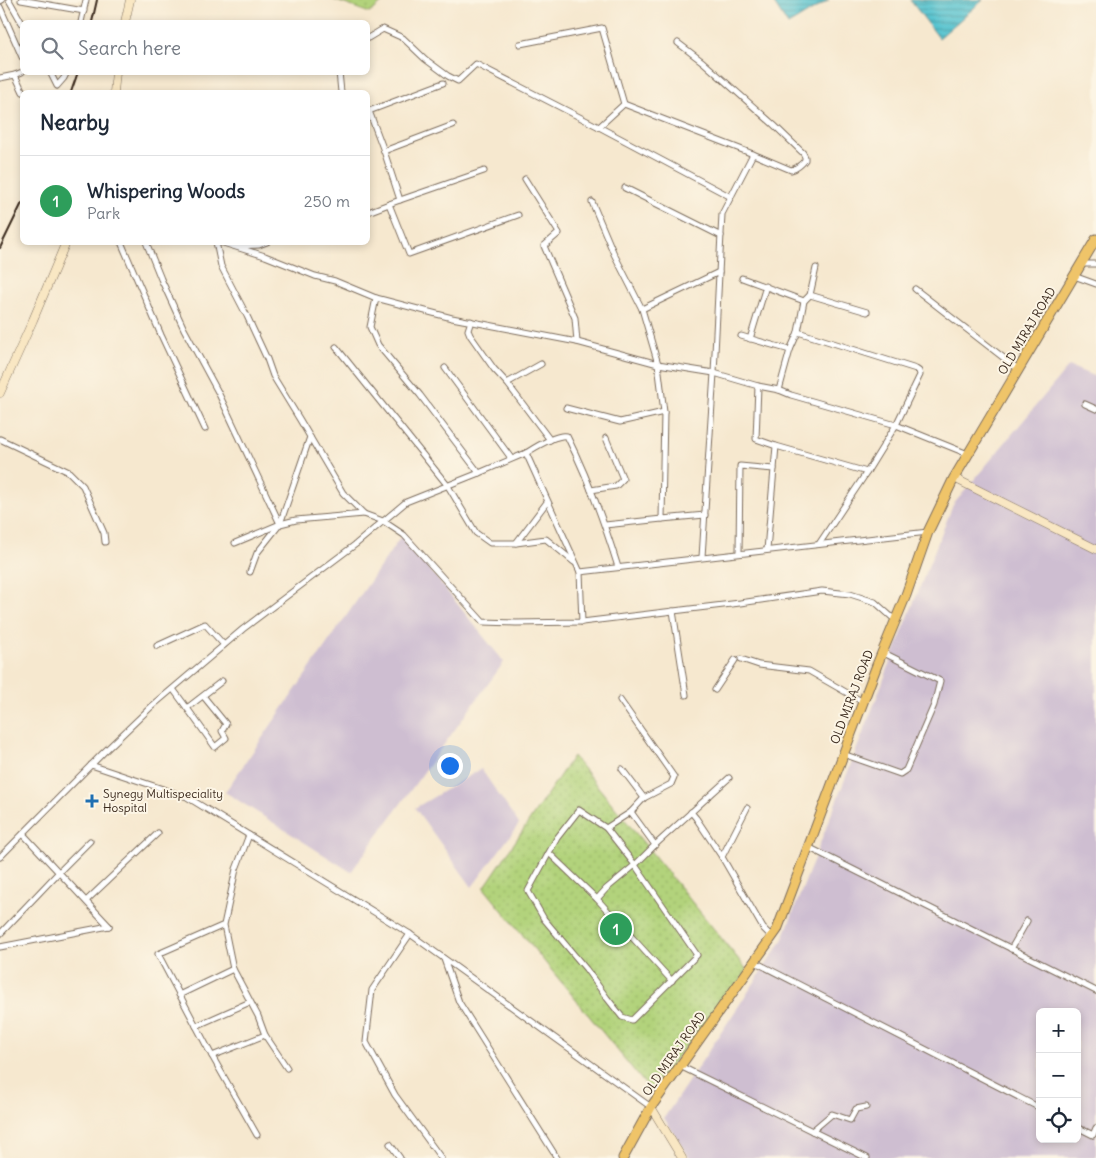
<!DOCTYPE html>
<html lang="en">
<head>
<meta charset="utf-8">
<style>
  :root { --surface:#fff; --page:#f2f2f3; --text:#1f2937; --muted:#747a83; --line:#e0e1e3; --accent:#0b8043 }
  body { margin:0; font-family:Delius,sans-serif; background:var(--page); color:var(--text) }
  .controls { position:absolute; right:15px; bottom:15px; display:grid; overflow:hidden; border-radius:8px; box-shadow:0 2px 8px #0003 }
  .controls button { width:45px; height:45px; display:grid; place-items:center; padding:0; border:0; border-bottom:1px solid var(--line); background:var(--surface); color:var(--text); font:25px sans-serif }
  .you { position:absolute; left:449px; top:765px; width:18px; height:18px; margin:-12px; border:4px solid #fff; border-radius:50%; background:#1a73e8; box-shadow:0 0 0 8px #1a73e833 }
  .badge { display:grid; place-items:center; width:32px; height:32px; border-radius:50%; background:var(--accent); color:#fff; font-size:16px; font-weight:700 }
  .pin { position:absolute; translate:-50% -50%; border:2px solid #fff; box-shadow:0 1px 5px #0006 }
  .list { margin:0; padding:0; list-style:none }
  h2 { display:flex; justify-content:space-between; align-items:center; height:65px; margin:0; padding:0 20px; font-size:21px }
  h2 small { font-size:16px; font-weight:400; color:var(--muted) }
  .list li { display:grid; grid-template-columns:32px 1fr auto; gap:15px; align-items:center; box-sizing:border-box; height:90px; padding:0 20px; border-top:1px solid var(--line) }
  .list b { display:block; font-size:19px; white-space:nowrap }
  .list p { margin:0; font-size:16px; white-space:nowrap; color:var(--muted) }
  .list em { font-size:16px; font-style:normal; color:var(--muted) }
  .icon { flex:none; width:28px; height:28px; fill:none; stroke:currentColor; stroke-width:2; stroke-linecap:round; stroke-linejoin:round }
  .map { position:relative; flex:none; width:1096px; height:1158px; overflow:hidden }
  .search { position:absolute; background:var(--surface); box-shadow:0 2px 8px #0003; left:20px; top:20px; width:350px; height:55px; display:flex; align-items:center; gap:12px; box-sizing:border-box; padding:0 18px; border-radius:8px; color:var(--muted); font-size:19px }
  .panel { position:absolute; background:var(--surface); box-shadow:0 2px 8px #0003; left:20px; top:90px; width:350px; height:155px; border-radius:8px }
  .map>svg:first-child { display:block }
  .industrial { fill:#cebed1; fill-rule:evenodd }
  .green { fill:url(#green-dots); stroke:#767e4c }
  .water { fill:url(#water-rules); stroke:#4a7777 }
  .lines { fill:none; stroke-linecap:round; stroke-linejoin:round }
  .street-casing { stroke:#7c6c5c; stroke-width:7 }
  .secondary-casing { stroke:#7c6c5c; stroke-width:9 }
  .primary-casing { stroke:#7c6c5c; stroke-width:11 }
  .street { stroke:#fff; stroke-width:5 }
  .secondary { stroke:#f9e7c3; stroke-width:8 }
  .primary { stroke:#efc469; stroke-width:9 }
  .rail { stroke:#3b2a1e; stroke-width:2 }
  .poi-dot { fill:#1f6fb2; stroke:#fcf5e5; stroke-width:2 }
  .labels { text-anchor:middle; stroke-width:4; stroke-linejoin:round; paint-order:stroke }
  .street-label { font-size:12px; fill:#3b2a1e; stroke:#fcf5e5 }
  .poi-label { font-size:12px; fill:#3b2a1e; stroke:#fcf5e5; text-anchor:start }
</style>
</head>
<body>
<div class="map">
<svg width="1096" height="1158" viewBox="0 0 1096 1158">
  <defs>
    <pattern id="green-dots" width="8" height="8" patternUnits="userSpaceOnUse" patternTransform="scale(1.25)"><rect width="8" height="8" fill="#b2d37b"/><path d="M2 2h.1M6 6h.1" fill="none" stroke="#9ab56a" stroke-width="1.8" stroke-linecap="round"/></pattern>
    <pattern id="water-rules" width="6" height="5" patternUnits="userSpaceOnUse" patternTransform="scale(1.25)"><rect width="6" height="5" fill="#58c4d0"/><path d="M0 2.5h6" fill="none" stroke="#4a9fa8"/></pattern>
  </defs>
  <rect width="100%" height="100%" fill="#fcf5e5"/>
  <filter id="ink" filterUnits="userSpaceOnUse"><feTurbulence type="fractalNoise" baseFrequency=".02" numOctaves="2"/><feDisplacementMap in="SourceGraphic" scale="10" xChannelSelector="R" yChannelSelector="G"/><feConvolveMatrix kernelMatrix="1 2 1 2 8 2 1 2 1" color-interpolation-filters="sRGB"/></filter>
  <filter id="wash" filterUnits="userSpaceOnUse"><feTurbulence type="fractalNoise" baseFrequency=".0096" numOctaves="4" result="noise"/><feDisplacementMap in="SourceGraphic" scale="20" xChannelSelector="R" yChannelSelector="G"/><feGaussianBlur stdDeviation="1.12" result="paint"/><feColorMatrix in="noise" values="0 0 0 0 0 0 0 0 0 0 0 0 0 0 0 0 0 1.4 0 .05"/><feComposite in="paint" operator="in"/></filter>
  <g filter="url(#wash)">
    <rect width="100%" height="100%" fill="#f6e8cf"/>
    <g class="industrial">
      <path d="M1069,366L1096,377V1158H690L664,1118L782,941L917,594L953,505ZM1040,1012H1077V1139H1040Z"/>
      <path d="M402,535L504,662L351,872L225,792Z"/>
      <path d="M481,769L519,824L472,887L415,808Z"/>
    </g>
    <g class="green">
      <path d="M334,0H385L370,13Z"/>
      <path d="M573,756L748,971L650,1090L484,888Z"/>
    </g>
    <g class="water">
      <path d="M772,0H829L788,25Z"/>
      <path d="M910,0H983L939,38Z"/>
    </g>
  </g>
  <g filter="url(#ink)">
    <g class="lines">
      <defs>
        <g id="street">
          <path d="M9,0L22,23"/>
          <path d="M21,0L84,11"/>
          <path d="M0,1L2,0"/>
          <path d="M0,7L22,57"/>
          <path d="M81,22L86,0"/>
          <path d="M368,38L383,29L403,38L425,59L448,76L458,81L476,64L599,127L731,197"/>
          <path d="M520,44L602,28L624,104L599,127"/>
          <path d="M50,72L57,86L64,78L67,72"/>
          <path d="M339,72L341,92"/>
          <path d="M15,75L23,92"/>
          <path d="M0,78L15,75L22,72"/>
          <path d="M624,104L753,154L791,170C796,169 802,164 805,160V157L803,153L774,125L703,62L678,43"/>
          <path d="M384,151L369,111L443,83"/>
          <path d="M525,179L559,233L544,246L575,318L577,342"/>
          <path d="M625,188L721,236"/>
          <path d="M400,200L484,171"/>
          <path d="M592,202L614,254L642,309L658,364L664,412L662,519L705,515"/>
          <path d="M389,204L400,200L384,151L453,125"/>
          <path d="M368,212L389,204L409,254L518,215"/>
          <path d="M121,242L161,335L205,429"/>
          <path d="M146,242L161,279L184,329L218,392L280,524"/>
          <path d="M216,242L221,266L247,316L267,359L273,376L300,420L343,493L364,514L383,521L404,535L483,622L516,623L582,622L740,603L822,591L850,594L875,602L895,620"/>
          <path d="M220,242L265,256L315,276L335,281L376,298L452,318L577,342L658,364L714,373L758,386L779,390L791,395L896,425L968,454"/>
          <path d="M236,246L259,245L267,242"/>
          <path d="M1082,264H1096"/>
          <path d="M1074,276L1096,284"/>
          <path d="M742,278L804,301"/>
          <path d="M915,289L1018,369"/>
          <path d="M810,295L867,312"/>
          <path d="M376,298L370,327L378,345L420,395L479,473"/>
          <path d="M642,309L719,272"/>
          <path d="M471,321L468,330L470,335L494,369L507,383L550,440"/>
          <path d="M798,332L916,369L919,371L920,375L896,425L867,472L819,544"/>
          <path d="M741,336L790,350"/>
          <path d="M750,339L766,286"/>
          <path d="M336,347L448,486L476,533L490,543H516L547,502"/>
          <path d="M445,368L511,458"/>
          <path d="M507,383L541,364"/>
          <path d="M758,386L756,439L776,446L767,550"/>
          <path d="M779,390L790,350L798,332L804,301L810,295L816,268"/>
          <path d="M1085,404L1096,409"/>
          <path d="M566,408L620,422L664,412"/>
          <path d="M0,439L69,472L83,486L104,533L105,542"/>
          <path d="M776,446L867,472"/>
          <path d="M526,453C536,447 556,434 567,436C588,478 604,522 618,567"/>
          <path d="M591,490L616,486L623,479L606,438"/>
          <path d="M605,525L662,519"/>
          <path d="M235,543L280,524L310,437"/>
          <path d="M516,543L546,539L574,562"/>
          <path d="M739,553L740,466L774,469"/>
          <path d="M702,557L714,373L722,214L753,154"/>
          <path d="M250,572L257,553L280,524L296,520L364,514"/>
          <path d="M580,572L582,622"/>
          <path d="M673,611L686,695"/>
          <path d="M157,646L205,624L224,645"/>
          <path d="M741,659L759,665L809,671L863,702"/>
          <path d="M173,689L187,708L222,681"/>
          <path d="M715,690L735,660"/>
          <path d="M187,708L215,747L226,738L222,731L226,724L204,697"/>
          <path d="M843,754L900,774L906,770L934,705L940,681L882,652"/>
          <path d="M91,765L187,797L410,934L651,1107"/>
          <path d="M622,769L644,798"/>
          <path d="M579,810L606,828L635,865L697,955L632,1020L622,1017L607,998L586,969L544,919L528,891L557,838Z"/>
          <path d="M631,812L655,845"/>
          <path d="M691,812L696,818L722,857L763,928L772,937"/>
          <path d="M606,828L631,812L644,798L671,784L674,777L620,700"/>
          <path d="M23,834L109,926"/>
          <path d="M808,847L1096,991"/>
          <path d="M549,853L597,899L672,981"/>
          <path d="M0,857L103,753L151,707L243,629L356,544L406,502L479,473L526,453L580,572L928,532"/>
          <path d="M722,857L747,808"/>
          <path d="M597,899L606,889L635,865L655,845L729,778"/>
          <path d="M86,901L158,833"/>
          <path d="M224,925L158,954L212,1056L265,1035L258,1016L233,969L224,925L236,869L249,835"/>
          <path d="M0,934L59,872L90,841"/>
          <path d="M410,934L372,990L366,1042L395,1095L441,1158"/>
          <path d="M0,947L109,926"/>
          <path d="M1011,949L1027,921"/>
          <path d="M444,959L459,1002L557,1158"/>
          <path d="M755,962L1040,1108"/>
          <path d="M179,995L233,969"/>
          <path d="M196,1026L250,1002"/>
          <path d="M265,1035L287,1068"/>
          <path d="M212,1056L257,1135"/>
          <path d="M680,1066L867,1158"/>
          <path d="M1077,1127L1093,1135L1096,1128"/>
          <path d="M812,1131L832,1114L850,1120L856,1109L866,1107"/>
          <path d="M390,1144L400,1158"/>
        </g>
        <g id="secondary">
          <path d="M125,22L130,0"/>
          <path d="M114,92L116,72"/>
          <path d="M0,393L33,320L66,242"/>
          <path d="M954,478L1096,549"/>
          <path d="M651,1107L682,1158"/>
        </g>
        <path id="primary" d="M623,1158L651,1107L777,930L877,665L906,595L928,532L954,478L1096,239"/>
      </defs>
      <use href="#street" class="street-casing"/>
      <use href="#secondary" class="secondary-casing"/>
      <use href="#primary" class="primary-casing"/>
      <use href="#street" class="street"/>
      <use href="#secondary" class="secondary"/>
      <use href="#primary" class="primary"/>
      <g class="rail">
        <path d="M92,22L97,0"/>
        <path d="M71,92L78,72"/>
        <path d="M0,248L22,203"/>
      </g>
    </g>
  </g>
  <path class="poi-dot" d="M89.5 793.5h5v5h5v5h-5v5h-5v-5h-5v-5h5z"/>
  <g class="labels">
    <g class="street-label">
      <text transform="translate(1027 331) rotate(-59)" y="4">OLD MIRAJ ROAD</text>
      <text transform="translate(852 697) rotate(-69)" y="4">OLD MIRAJ ROAD</text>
      <text transform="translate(674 1054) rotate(-55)" y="4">OLD MIRAJ ROAD</text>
    </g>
    <g class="poi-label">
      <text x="103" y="798">Synegy Multispeciality<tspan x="103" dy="14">Hospital</tspan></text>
    </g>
  </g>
</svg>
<div class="controls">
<button>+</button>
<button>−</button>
<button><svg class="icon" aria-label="locate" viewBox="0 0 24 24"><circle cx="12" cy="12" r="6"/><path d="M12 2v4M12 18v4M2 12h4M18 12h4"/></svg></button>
</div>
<div class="you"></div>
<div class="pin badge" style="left:616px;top:929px;background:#2e9e5b">1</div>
<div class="search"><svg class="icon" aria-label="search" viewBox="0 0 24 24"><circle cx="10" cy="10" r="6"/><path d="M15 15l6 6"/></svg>Search here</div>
<section class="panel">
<h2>Nearby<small></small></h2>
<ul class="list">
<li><span class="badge" style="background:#2e9e5b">1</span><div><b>Whispering Woods</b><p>Park</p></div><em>250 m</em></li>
</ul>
</section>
</div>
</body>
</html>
